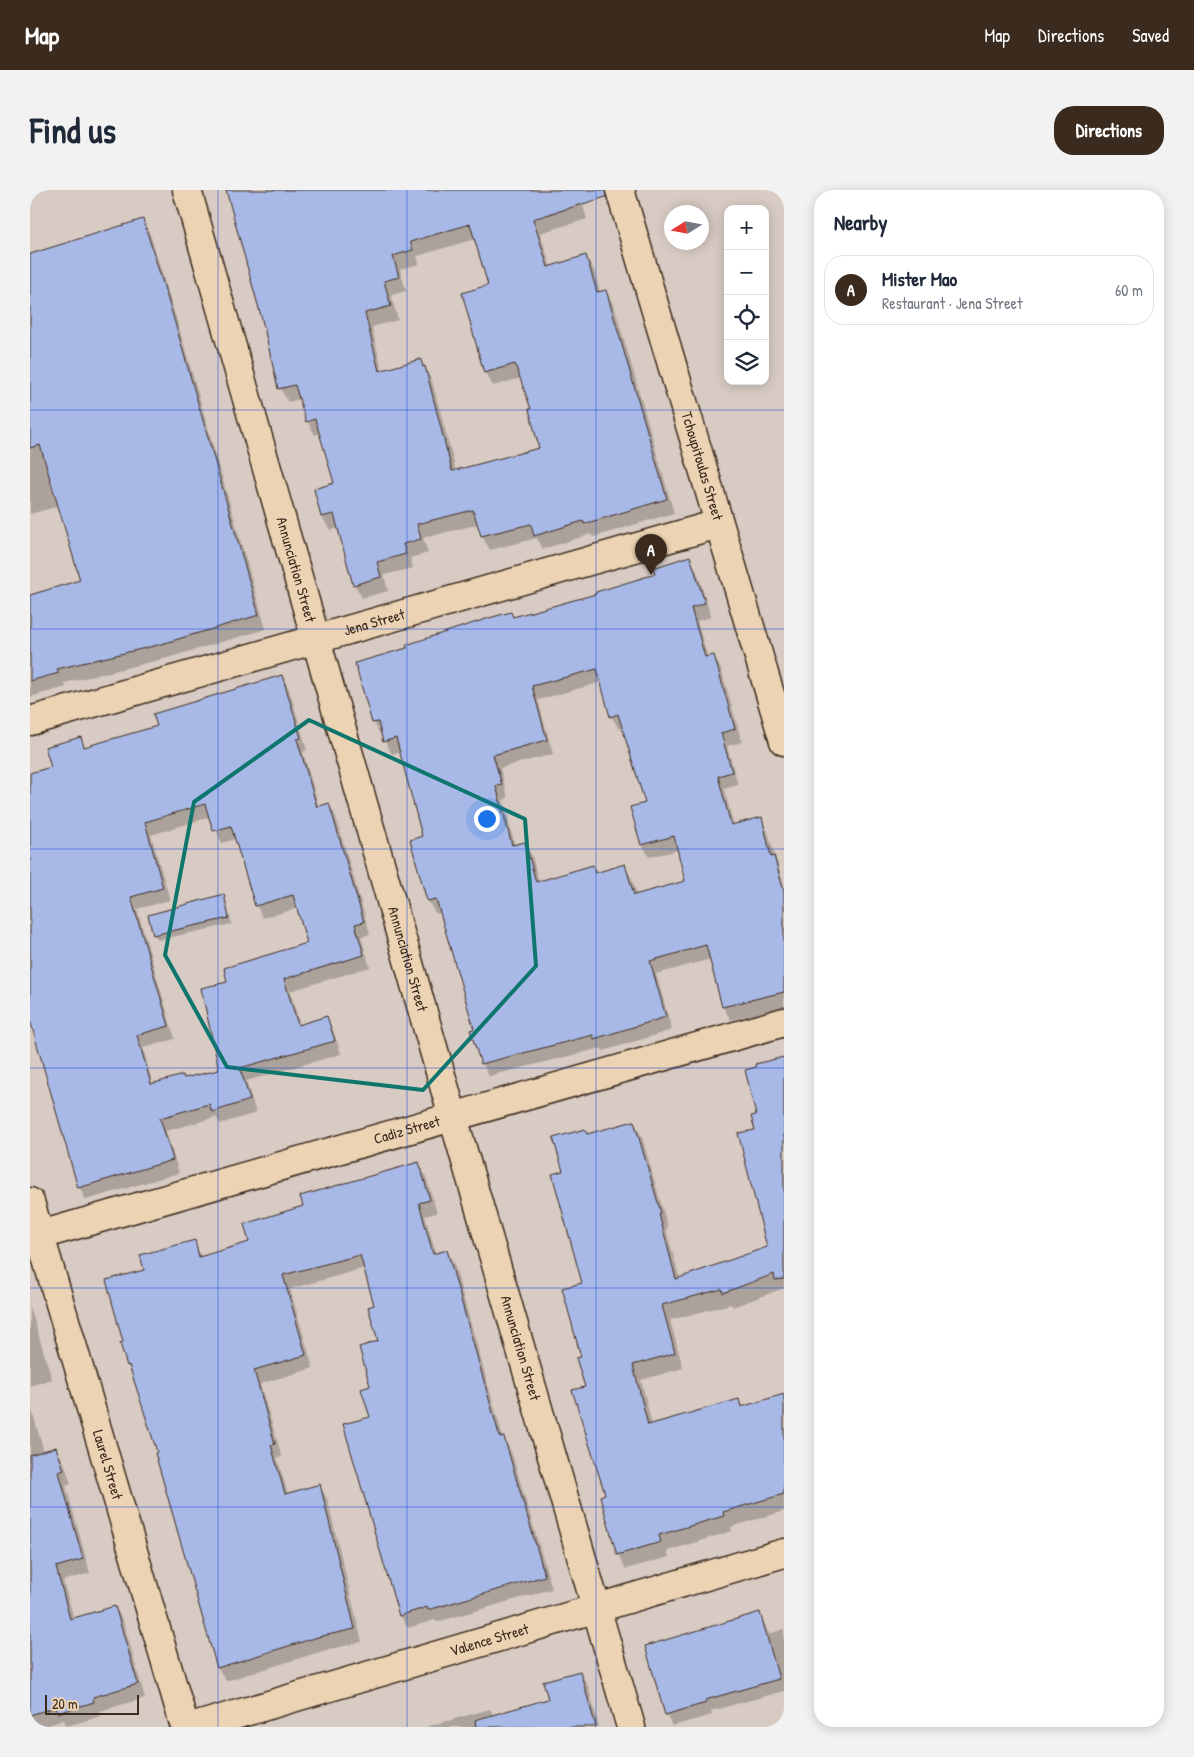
<!DOCTYPE html>
<html lang="en">
<head>
<meta charset="utf-8">
<style>
  :root { --surface:#fff; --page:#f2f2f3; --text:#1f2937; --muted:#747a83; --line:#e0e1e3; --accent:#3b2a1e }
  body { margin:0; font-family:"Patrick Hand",sans-serif; background:var(--page); color:var(--text) }
  .controls { position:absolute; right:15px; top:15px; display:grid; overflow:hidden; border-radius:10px; box-shadow:0 2px 12px #0003 }
  .controls button { width:45px; height:45px; display:grid; place-items:center; padding:0; border:0; border-bottom:1px solid var(--line); background:var(--surface); color:var(--text); font:25px sans-serif }
  .compass { position:absolute; left:634px; top:15px; width:45px; height:45px; border-radius:50%; background:var(--surface); box-shadow:0 2px 12px #0003; rotate:259deg }
  .scale { position:absolute; left:15px; bottom:12px; width:94px; box-sizing:border-box; padding-left:5px; border:2px solid #3b2a1e; border-top:0; font-size:14px; line-height:18px; white-space:nowrap; color:#3b2a1e; -webkit-text-stroke:4px #ebd3b3; paint-order:stroke }
  .you { position:absolute; left:456px; top:628px; width:18px; height:18px; margin:-12px; border:4px solid #fff; border-radius:50%; background:#1a73e8; box-shadow:0 0 0 8px #1a73e833 }
  .badge { display:grid; place-items:center; width:32px; height:32px; border-radius:50%; background:var(--accent); color:#fff; font-size:16px; font-weight:700 }
  .pin { position:absolute; translate:-50% -41px; filter:drop-shadow(0 1px 2px #0008) }
  .pin::after { content:''; position:absolute; top:26px; width:18px; height:15px; background:inherit; clip-path:polygon(0 0,100% 0,50% 100%) }
  .list { margin:0; padding:0; list-style:none }
  h2 { display:flex; justify-content:space-between; align-items:center; height:65px; margin:0; padding:0 20px; font-size:21px }
  h2 small { font-size:16px; font-weight:400; color:var(--muted) }
  .list li { display:grid; grid-template-columns:32px 1fr auto; gap:15px; align-items:center; box-sizing:border-box; height:70px; margin:0 10px 10px; padding:0 10px; border:1px solid var(--line); border-radius:20px }
  .list b { display:block; font-size:19px; white-space:nowrap }
  .list p { margin:0; font-size:16px; white-space:nowrap; color:var(--muted) }
  .list em { font-size:16px; font-style:normal; color:var(--muted) }
  .icon { flex:none; width:28px; height:28px; fill:none; stroke:currentColor; stroke-width:2; stroke-linecap:round; stroke-linejoin:round }
  .map { position:relative; flex:none; width:754px; height:1537px; overflow:hidden; border-radius:20px }
  header { display:flex; align-items:center; gap:30px; box-sizing:border-box; height:70px; padding:0 25px; background:var(--accent); color:#fff }
  header strong { font-size:24px }
  nav { display:flex; gap:28px; margin-inline-start:auto; font-size:18px }
  .intro { display:flex; align-items:center; justify-content:space-between; box-sizing:border-box; height:120px; padding:0 30px }
  h1 { margin:0; font-size:35px }
  .button { padding:12px 22px; border-radius:20px; background:var(--accent); color:#fff; font-size:18px; font-weight:700 }
  main { display:flex; gap:30px; padding:0 30px }
  aside { flex:1; background:var(--surface); border-radius:20px; box-shadow:0 2px 12px #0003 }
  .map>svg:first-child { display:block }
  .shadow { fill:#0003; fill-rule:evenodd }
  .building { fill:#a8b9e8; stroke:#3b2a1e; fill-rule:evenodd }
  .lines { fill:none; stroke-linecap:round; stroke-linejoin:round }
  .minor-casing { stroke:#3b2a1e; stroke-width:31 }
  .minor { stroke:#ebd3b3; stroke-width:28 }
  .marked { fill:none; stroke:#0f766e; stroke-width:4; stroke-linejoin:round }
  .grid { fill:none; stroke:#1d4ed8; stroke-width:1; stroke-opacity:0.55 }
  .labels { text-anchor:middle; stroke-width:5; stroke-linejoin:round; paint-order:stroke }
  .street-label { font-size:15px; fill:#3b2a1e; stroke:#ebd3b3 }
</style>
</head>
<body>
<header>
<strong>Map</strong>
<nav><a>Map</a><a>Directions</a><a>Saved</a></nav>
</header>
<div class="intro"><h1>Find us</h1><a class="button">Directions</a></div>
<main>
<div class="map">
<svg width="754" height="1537" viewBox="0 0 754 1537">
  <rect width="100%" height="100%" fill="#d7cbc3"/>
  <filter id="ink" filterUnits="userSpaceOnUse"><feTurbulence type="fractalNoise" baseFrequency=".02" numOctaves="2"/><feDisplacementMap in="SourceGraphic" scale="10" xChannelSelector="R" yChannelSelector="G"/><feConvolveMatrix kernelMatrix="1 2 1 2 8 2 1 2 1" color-interpolation-filters="sRGB"/></filter>
  <g filter="url(#ink)">
    <g class="shadow">
      <path d="M211,0H548L557,29L510,43L521,77L556,67L564,80L570,103L576,101L584,115L644,323L563,347L561,344L513,359L507,348L460,360L452,346L449,334L393,348L398,363L380,368L383,378L354,385L358,401L332,408L325,395L309,338L300,340L292,327L306,294L291,243L285,245L277,231L271,209L258,212L250,198ZM445,49L459,96L455,182L463,196L491,188L502,220L511,259L426,281L402,191L390,170L352,181L342,137L368,130L361,105L376,101L370,79L389,74L387,66Z"/>
      <path d="M112,30L120,44L150,141L236,439L137,468L34,493L36,497L0,507V406L52,391L29,316L0,324V66Z"/>
      <path d="M660,368L667,381L681,427L667,431L678,468L684,466L691,479L712,552L697,556L708,595L694,599L704,636L731,629L738,642L754,695V817L701,830L693,817L681,769L626,784L642,840L573,861L571,858L459,886L452,873L446,840L411,722L406,724L398,711L394,647L371,562L362,564L344,533L327,473L568,405L627,385ZM572,492L581,526L589,539L593,538L616,613L612,654L619,667L649,660L657,692L607,705L602,689L595,676L566,684L562,677L509,693L502,666L494,653L485,656L473,610L478,608L470,578L523,564L508,510Z"/>
      <path d="M252,486L259,499L277,560L273,562L289,617L299,614L306,627L340,744L331,747L340,777L260,801L270,835L296,828L303,840L311,864L216,891L226,923L190,934L186,927L136,941L149,983L56,1010L49,997L5,842L0,834V585L23,578L50,548L56,558L128,536ZM180,627L192,653L206,649L226,715L233,728L268,718L278,754L198,793L190,880L123,895L113,858L145,849L107,719L140,710L121,645Z"/>
      <path d="M193,706L202,734L128,750L124,744Z"/>
      <path d="M754,868V1098L703,1117L701,1114L640,1130L653,1178L611,1190L622,1235L708,1210L713,1218L754,1205V1321L701,1337L702,1341L637,1361L639,1367L596,1379L588,1364L556,1198L552,1168L554,1093L535,982L558,945L604,932L612,947L638,1038L636,1039L650,1089L738,1058L727,941L728,926Z"/>
      <path d="M389,974L396,987L407,1023L395,1026L406,1064L416,1061L424,1074L473,1248L481,1261L522,1399L407,1432L405,1430L378,1438L370,1425L341,1228L342,1197L350,1152L345,1116L335,1078L260,1099L283,1178L230,1194L252,1267L247,1268L258,1304L289,1295L297,1308L332,1452L296,1460L196,1491L188,1478L116,1220L98,1175L95,1153L116,1081L164,1052L172,1068L221,1053L274,1017Z"/>
      <path d="M0,1117L22,1189L0,1196Z"/>
      <path d="M0,1214L14,1262L26,1259L34,1272L41,1294L36,1296L60,1383L33,1391L44,1429L85,1417L93,1431L115,1508L70,1521L71,1526L37,1536L34,1530L12,1537H0Z"/>
      <path d="M730,1423L739,1444L754,1439V1501L681,1521L682,1525L642,1536L636,1524Z"/>
      <path d="M550,1482L558,1496L569,1537H396L460,1519L464,1526L519,1510Z"/>
    </g>
    <g class="building">
      <path d="M196,0H575L576,7L503,29L518,77L556,65L567,102L576,100L637,309L554,334L553,331L504,346L501,334L451,346L443,320L387,334L391,349L373,354L376,364L347,372L351,387L323,395L304,324L291,327L284,299L304,293L285,229L276,232L265,195L248,199L234,137ZM440,34L458,95L432,103L454,183L485,174L501,219H499L509,258L422,281L395,176L393,177L391,169L349,181L335,123L361,116L354,91L369,87L363,66L383,60L380,52Z"/>
      <path d="M113,29L143,126L229,425L128,455L27,479L29,483L0,491V405L50,390L10,255L0,258V64Z"/>
      <path d="M660,366L675,413L661,418L675,467L684,465L705,539L691,543L702,582L688,586L701,635L732,627L741,667L744,666L754,702V802L692,817L676,755L620,771L636,827L564,849L563,845L451,874L440,840L444,839L406,709L397,711L380,650L392,646L366,548L353,552L348,532L342,533L325,473L377,458L376,455L459,428L481,422L483,427L566,404V402L625,384L623,378ZM567,479L580,527L588,524L615,613L600,617L611,655L644,646L655,691L604,705L595,674L565,683L563,675L506,692L495,652L482,655L466,596L472,595L463,565L517,550L502,496Z"/>
      <path d="M252,485L271,548L267,549L287,617L299,613L334,732L325,734L334,765L254,789L268,835L297,826L305,851L210,878L220,910L182,922L179,914L130,928L143,970L48,998L0,830V583L21,577L15,557L51,547L54,557L127,536L123,524ZM175,614L183,641L201,636L225,716L263,705L277,753L194,778L197,792L171,798L189,880L154,888L153,885L121,894L107,845L139,836L101,707L133,698L115,632Z"/>
      <path d="M194,704L199,728L123,745L118,725Z"/>
      <path d="M754,867V1089L745,1090L744,1084L693,1103L692,1099L632,1115L645,1163L603,1175L618,1235L709,1209L711,1217L754,1204V1304L693,1322L694,1326L629,1345L631,1352L587,1365L570,1306L575,1304L542,1200L555,1197L546,1168L551,1167L532,1098L552,1093L522,984L533,981L523,948L555,939L557,944L604,931L631,1023L629,1024L646,1089L737,1057L708,943L725,940L721,926L726,925L715,880L726,877L725,874Z"/>
      <path d="M389,972L400,1010L389,1013L403,1064L417,1060L470,1248L474,1247L515,1386L398,1420L397,1417L369,1426L313,1234L340,1227L331,1199L340,1196L329,1157L348,1151L338,1117L344,1115L330,1065L253,1085L276,1165L224,1180L245,1254L241,1255L255,1304L290,1294L325,1439L288,1447L187,1478L125,1263L127,1262L99,1175L97,1176L90,1153L93,1152L76,1090L114,1080L110,1065L165,1050L169,1067L219,1052L214,1034L273,1016L270,1006Z"/>
      <path d="M26,1257L34,1280L29,1282L53,1369L26,1377L40,1429L85,1416L108,1494L63,1507L64,1512L28,1523L26,1517L0,1525V1265Z"/>
      <path d="M730,1422L749,1489L675,1510L676,1513L635,1525L615,1456Z"/>
      <path d="M550,1481L566,1537H446L445,1530L518,1509L513,1491Z"/>
    </g>
    <g class="lines">
      <defs>
        <g id="minor">
          <path id="s1" d="M157,0L423,927L601,1537"/>
          <path id="s2" d="M590,0L754,551"/>
          <path id="s3" d="M0,531L688,334"/>
          <path id="s4" d="M0,1012L155,1537"/>
          <path id="s5" d="M0,1048L754,832"/>
          <path id="s6" d="M164,1537L754,1363"/>
        </g>
      </defs>
      <use href="#minor" class="minor-casing"/>
      <use href="#minor" class="minor"/>
    </g>
  </g>
  <path class="marked" d="M279,530L495,629L506,776L393,900L197,877L135,765L164,612Z"/>
  <path class="grid" d="M188,0V1537M377,0V1537M566,0V1537M0,220H754M0,439H754M0,659H754M0,878H754M0,1098H754M0,1317H754"/>
  <g class="labels">
    <g class="street-label">
      <text dy="5" stroke="none"><textPath href="#s2" startOffset="288">Tchoupitoulas Street</textPath></text>
      <text dy="5" stroke="none"><textPath href="#s1" startOffset="395">Annunciation Street</textPath></text>
      <text dy="5" stroke="none"><textPath href="#s3" startOffset="358">Jena Street</textPath></text>
      <text dy="5" stroke="none"><textPath href="#s1" startOffset="800">Annunciation Street</textPath></text>
      <text dy="5" stroke="none"><textPath href="#s5" startOffset="392">Cadiz Street</textPath></text>
      <text dy="5" stroke="none"><textPath href="#s1" startOffset="1205">Annunciation Street</textPath></text>
      <text dy="5" stroke="none"><textPath href="#s4" startOffset="274">Laurel Street</textPath></text>
      <text dy="5" stroke="none"><textPath href="#s6" startOffset="308">Valence Street</textPath></text>
    </g>
  </g>
</svg>
<div class="controls">
<button>+</button>
<button>−</button>
<button><svg class="icon" aria-label="locate" viewBox="0 0 24 24"><circle cx="12" cy="12" r="6"/><path d="M12 2v4M12 18v4M2 12h4M18 12h4"/></svg></button>
<button><svg class="icon" aria-label="layers" viewBox="0 0 24 24"><path d="M12 4l9 5-9 5-9-5zM3 14l9 5 9-5"/></svg></button>
</div>
<svg class="compass" viewBox="-18 -18 36 36"><path d="M0-13l5 13h-10z" fill="#e53935"/><path d="M0 13l5-13h-10z" fill="#747a83"/></svg>
<div class="scale">20 m</div>
<div class="you"></div>
<div class="pin badge" style="left:621px;top:385px">A</div>
</div>
<aside>
<h2>Nearby<small></small></h2>
<ul class="list">
<li><span class="badge">A</span><div><b>Mister Mao</b><p>Restaurant · Jena Street</p></div><em>60 m</em></li>
</ul>
</aside>
</main>
</body>
</html>
